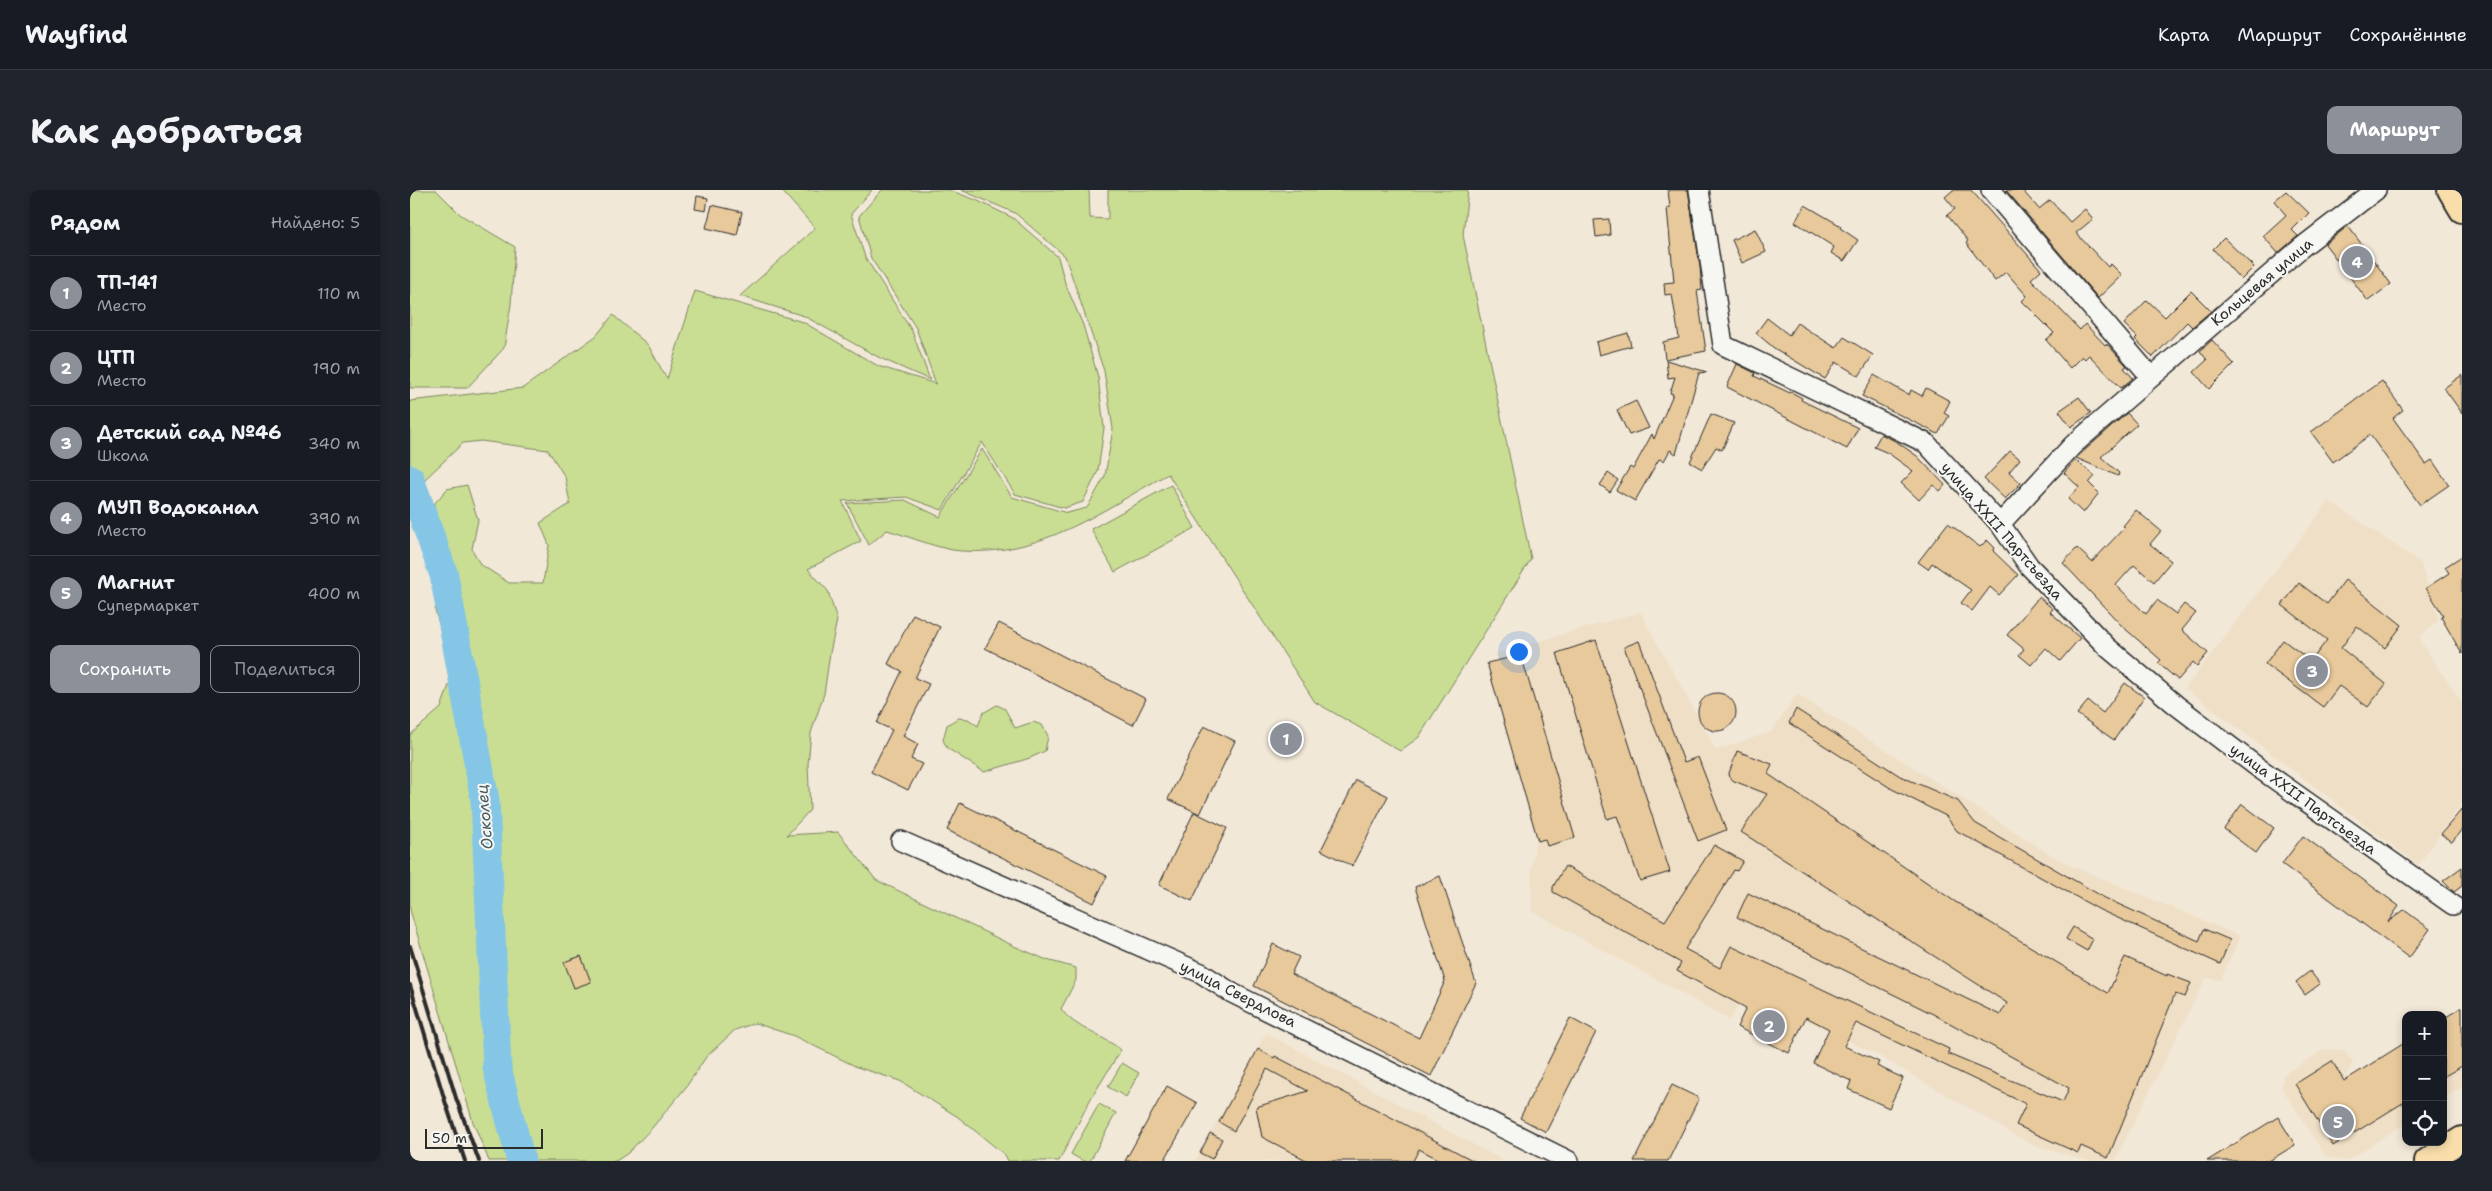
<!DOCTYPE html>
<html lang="ru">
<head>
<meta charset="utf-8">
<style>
  :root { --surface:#171b24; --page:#20242c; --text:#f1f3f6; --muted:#9ea1a6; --line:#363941; --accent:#8c9099 }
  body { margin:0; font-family:"Shantell Sans",sans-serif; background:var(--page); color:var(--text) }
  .controls { position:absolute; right:15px; bottom:15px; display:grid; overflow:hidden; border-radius:10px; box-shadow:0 2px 8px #0003 }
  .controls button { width:45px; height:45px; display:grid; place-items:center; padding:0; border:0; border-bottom:1px solid var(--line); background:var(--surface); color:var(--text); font:25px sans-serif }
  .scale { position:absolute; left:15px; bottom:12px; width:118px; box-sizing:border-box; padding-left:5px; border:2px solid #2b2b2b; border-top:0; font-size:14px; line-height:18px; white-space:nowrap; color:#2b2b2b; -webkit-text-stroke:4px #f6f6f2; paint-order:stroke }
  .you { position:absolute; left:1108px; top:461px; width:18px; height:18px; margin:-12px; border:4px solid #fff; border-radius:50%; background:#1a73e8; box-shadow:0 0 0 8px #1a73e833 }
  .badge { display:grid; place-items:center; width:32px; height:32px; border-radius:50%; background:var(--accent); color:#fff; font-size:16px; font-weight:700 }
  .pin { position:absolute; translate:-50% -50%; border:2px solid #fff; box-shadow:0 1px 5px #0006 }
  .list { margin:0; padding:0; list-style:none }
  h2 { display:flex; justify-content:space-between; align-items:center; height:65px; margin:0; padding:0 20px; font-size:21px }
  h2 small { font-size:16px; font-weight:400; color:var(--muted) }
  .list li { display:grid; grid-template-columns:32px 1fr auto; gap:15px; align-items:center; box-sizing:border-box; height:75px; padding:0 20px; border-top:1px solid var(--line) }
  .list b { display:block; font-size:19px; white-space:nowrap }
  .list p { margin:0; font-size:16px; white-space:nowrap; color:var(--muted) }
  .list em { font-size:16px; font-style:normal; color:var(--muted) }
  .actions { display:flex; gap:10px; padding:15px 20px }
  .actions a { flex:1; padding:11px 0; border:1px solid var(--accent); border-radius:10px; text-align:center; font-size:18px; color:var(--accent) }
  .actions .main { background:var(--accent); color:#fff }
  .icon { flex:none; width:28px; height:28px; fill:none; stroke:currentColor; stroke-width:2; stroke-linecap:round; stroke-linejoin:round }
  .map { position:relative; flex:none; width:2052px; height:971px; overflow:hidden; border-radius:10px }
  header { display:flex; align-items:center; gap:30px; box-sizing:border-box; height:70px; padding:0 25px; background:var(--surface); border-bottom:1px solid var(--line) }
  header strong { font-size:24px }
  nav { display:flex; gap:28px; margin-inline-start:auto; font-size:18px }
  .intro { display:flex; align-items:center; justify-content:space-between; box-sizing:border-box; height:120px; padding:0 30px }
  h1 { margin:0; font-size:35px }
  .button { padding:12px 22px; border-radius:10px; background:var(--accent); color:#fff; font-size:18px; font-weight:700 }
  main { display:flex; gap:30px; padding:0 30px }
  aside { flex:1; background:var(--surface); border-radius:10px; box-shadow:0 2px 8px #0003 }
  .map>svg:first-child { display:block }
  .built { fill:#efdfc6 }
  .green { fill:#c9de93; stroke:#7a845f }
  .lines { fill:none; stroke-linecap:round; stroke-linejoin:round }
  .river { stroke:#85c6e6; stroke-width:29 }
  .building { fill:#e8c99b; stroke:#2b2b2b }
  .minor-casing { stroke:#2b2b2b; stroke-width:22 }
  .major-casing { stroke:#2b2b2b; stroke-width:28 }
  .minor { stroke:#f6f6f2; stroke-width:19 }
  .major { stroke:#f9deab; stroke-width:24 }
  .rail { stroke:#2b2b2b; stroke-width:4 }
  .labels { text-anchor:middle; stroke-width:4; stroke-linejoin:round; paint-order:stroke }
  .street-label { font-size:15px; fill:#2b2b2b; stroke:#f6f6f2 }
  .water-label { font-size:16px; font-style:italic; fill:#465a63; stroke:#f6f6f2 }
</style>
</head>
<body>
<header>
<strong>Wayfind</strong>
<nav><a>Карта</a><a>Маршрут</a><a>Сохранённые</a></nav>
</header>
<div class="intro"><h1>Как добраться</h1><a class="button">Маршрут</a></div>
<main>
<aside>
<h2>Рядом<small>Найдено: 5</small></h2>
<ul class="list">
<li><span class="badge">1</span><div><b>ТП-141</b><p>Место</p></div><em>110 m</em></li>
<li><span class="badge">2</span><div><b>ЦТП</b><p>Место</p></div><em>190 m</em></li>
<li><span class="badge">3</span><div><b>Детский сад №46</b><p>Школа</p></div><em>340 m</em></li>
<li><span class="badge">4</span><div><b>МУП Водоканал</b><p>Место</p></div><em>390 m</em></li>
<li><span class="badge">5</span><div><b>Магнит</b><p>Супермаркет</p></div><em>400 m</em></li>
</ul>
<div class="actions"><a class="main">Сохранить</a><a>Поделиться</a></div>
</aside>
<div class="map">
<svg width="2052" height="971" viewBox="0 0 2052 971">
  <rect width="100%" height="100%" fill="#f2e8d8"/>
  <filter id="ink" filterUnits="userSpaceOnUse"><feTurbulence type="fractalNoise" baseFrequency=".02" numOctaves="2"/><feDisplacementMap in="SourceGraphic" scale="10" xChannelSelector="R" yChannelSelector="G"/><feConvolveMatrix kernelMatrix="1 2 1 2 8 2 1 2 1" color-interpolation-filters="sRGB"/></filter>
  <g filter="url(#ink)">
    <g class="built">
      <path d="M1919,311L2010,372L2029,430L2011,446V452L2052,513V613L2008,675L1775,498Z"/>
      <path d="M1230,422L1306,560L1361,542L1387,504L1653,672L1830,746L1811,790L1796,788L1705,970L1679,971L1622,955L1469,866L1336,800L1320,830L1122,721L1121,679L1128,639L1085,464Z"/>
      <path d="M856,843L1094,971H785Z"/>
      <path d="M2052,854V897L2033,909V866Z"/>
      <path d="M1915,859L1934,860L1943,872L1934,891L1996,889V933L1936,971L1916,967L1872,898L1873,885Z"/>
    </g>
    <g class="green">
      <path d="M0,0H26L51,25L105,57L101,114L94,158L57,198H0Z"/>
      <path d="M371,0H462L441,24L455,67L502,141L520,190L470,168L394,126L330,106L405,38Z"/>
      <path d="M472,0H539L566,10L603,28L648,67L655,93L673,135L688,187L694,238L688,281L673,312L654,318L605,304L572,252L532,320L496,307L432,311L451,351L398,379L418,401L427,430L420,463L414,504L401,543L398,574L400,620L377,645L428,642L466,690L604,756L637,770L666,778V790L651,819C664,838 693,845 711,860L680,910L649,971H598L595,965L548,927L490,891L447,877L384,846L345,833L325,840L296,867L276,897L242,938L218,963L206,971H79L63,932L0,720V545L31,518L43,484L25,420L31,395L14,362L24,350V314L37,299L57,295L68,330L62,359L70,374L99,393H133L139,355L130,333L160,314L155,287L138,260L71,251L53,253L12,292L0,278V211L113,198L186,146L203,125L238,155L257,189L285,101L393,132L468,176L526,194L506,138L461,68L449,26Z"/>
      <path d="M551,0H679L680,28L698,29V0H1058L1053,45L1121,369L1009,547L990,561L905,512L758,284C692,320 631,367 551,361C531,360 498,346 477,340L459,355L437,313L495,310L530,327L572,259L602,307L657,323L677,318L695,286L703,239L694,181L655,66L605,23Z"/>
      <path d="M761,295L785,338L705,382L681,339Z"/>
      <path d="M587,515L595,519L605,538L623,532L632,535L638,546L635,561L620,568L574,582L537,558L533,550L537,535L548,528L558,529L568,536L573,523Z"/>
      <path d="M712,873L729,883L716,907L698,897Z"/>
      <path d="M689,914L706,923L680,971H673L661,964Z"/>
    </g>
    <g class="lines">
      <path class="river" d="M0,289L34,385L75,610L87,878L111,971"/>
    </g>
    <g class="building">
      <path d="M1258,0H1278L1290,77L1292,100L1287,101L1296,161L1255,169L1253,152L1269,148L1262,104L1255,105L1254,93L1264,92L1257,18H1260Z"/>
      <path d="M1543,0H1561L1631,80L1621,89L1670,140L1675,134L1696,156L1697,154L1717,176L1714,178L1723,188L1711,198L1679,165L1675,169L1672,166L1660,178L1636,150L1644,143L1612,111L1617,106L1596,82L1585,91L1556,53L1558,51L1537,25L1545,19L1535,7Z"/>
      <path d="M1596,0H1612L1629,19L1640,10L1660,32L1675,19L1683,29L1666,43L1698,77L1701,74L1712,85L1688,108Z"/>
      <path d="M1876,1L1899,23L1882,40L1888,46L1868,63L1853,46L1876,25L1864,11Z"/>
      <path d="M287,6L298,8L296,21L285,19Z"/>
      <path d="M302,15L332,22L327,45L296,38Z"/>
      <path d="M1395,15L1431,36L1430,38L1448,50L1434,71L1421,63L1424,57L1385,32Z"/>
      <path d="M1199,29L1200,45L1186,47L1184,30Z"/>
      <path d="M1938,36L1981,94L1958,111L1915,54Z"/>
      <path d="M1345,39L1356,62L1332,73L1322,50Z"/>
      <path d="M1814,48L1844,77L1831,90L1803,59Z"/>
      <path d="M1781,101L1801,121L1782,137L1777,132L1743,167L1725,149L1727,147L1714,134L1737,110L1755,127Z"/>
      <path d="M1357,128L1379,145L1387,133L1426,158L1434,147L1463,165L1449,186L1426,172L1415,189L1364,158L1346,143Z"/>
      <path d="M1218,143L1221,156L1189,165L1186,152Z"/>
      <path d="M1802,150L1824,174L1799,199L1784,182L1797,170L1790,161Z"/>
      <path d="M1256,170L1297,182L1289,183L1266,264L1260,260L1254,271L1249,269L1225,311L1206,300L1220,277L1223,279L1242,244L1244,249L1263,204L1260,203L1265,187L1258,188Z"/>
      <path d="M1327,174L1345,183L1344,186L1380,203L1381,202L1392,208L1391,210L1448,238L1437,259L1317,197Z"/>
      <path d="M1464,185L1499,205L1501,200L1512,206L1516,198L1540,211L1534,223L1539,226L1528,244L1452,206Z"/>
      <path d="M2052,185V223L2034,198Z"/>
      <path d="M1972,191L1993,220L1983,228L2016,274L2022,270L2039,295L2010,315L1960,245L1923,272L1901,242Z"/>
      <path d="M1669,207L1681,223L1661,237L1649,221Z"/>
      <path d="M1226,211L1239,238L1219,245L1207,220Z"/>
      <path d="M1717,223L1727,234L1691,267L1709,283L1708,286L1666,268Z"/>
      <path d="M1301,224L1324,233L1312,260L1306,257L1292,279L1280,272Z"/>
      <path d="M1471,244L1487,252L1507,266L1535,295L1530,301L1523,295L1509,310L1491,293L1503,281L1478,263L1464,257Z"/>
      <path d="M1600,261L1610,269L1599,282L1611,293L1595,309L1574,289Z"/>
      <path d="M1665,270L1685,286L1679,293L1689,303L1673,323L1658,309L1669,297L1654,283Z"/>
      <path d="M1198,283L1208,290L1200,302L1190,295Z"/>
      <path d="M1726,320L1751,341L1740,354L1761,371L1744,392L1724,375L1706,395L1736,424L1747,410L1766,424L1774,414L1786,423L1772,440L1798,463L1787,476L1783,472L1768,490L1748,473L1751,470L1712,436L1653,373L1667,358L1682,372L1715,337L1713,336Z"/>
      <path d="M1538,333L1570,357L1577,350L1585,358L1583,361L1608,385L1589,405L1580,397L1562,421L1551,413L1561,400L1522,373L1518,379L1508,372Z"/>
      <path d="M2052,366V464L2031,427L2033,425L2016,398L2039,383L2035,377Z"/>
      <path d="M1935,390L1992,435L1975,458L1947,436L1931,458L1976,494L1958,517L1929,496L1913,517L1855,474L1873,450L1901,471L1917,450L1872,415L1889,393L1917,414Z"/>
      <path d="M1629,407L1643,419L1640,422L1670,448L1650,471L1636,458L1621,475L1609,465L1614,459L1597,445Z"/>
      <path d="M503,424L530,437L505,488L519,494L493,546L508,554L501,569L512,574L498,600L461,582L482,540L467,533L492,481L478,474Z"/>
      <path d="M589,433L736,509L723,535L575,458Z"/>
      <path d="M1186,450L1260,682L1230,691L1207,626L1197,629L1147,463Z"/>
      <path d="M1229,451L1274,572L1288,567L1316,640L1288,651L1214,457Z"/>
      <path d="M1111,465L1165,648L1137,656L1135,649L1128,651L1077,473Z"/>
      <path d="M1715,493L1734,507L1704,550L1667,524L1678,511L1693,523Z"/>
      <circle cx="1307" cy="522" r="19"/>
      <path d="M1386,519L1490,586L1548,611L1565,633L1695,708L1789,751L1794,739L1820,750L1810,774L1690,720L1547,641L1536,626L1482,599L1379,533Z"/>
      <path d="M794,536L825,551L790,624L758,609Z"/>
      <path d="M873,536L887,542L878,562L865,556Z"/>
      <path d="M1327,561L1362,574L1358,584L1544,711L1698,803L1715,767L1757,786V784L1781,793L1775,807L1765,804L1698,968L1671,956L1668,963L1606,935L1616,914L1446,833L1434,856L1469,872L1467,876L1493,888L1479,918L1438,899L1441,891L1403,873L1419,839L1396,827L1379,863L1327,837L1336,818L1267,781L1271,773L1143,702V697L1155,676L1255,731L1304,655L1333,671L1327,681L1324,680L1275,759L1310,778L1321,756L1539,859L1538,864L1653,912L1659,898L1523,824L1327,727L1338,703L1590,825L1597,813L1331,642L1357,604L1324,591L1318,586Z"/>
      <path d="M946,590L978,606L942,676L911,660Z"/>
      <path d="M550,613L697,686L684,713L537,640Z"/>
      <path d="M1832,614L1864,638L1846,663L1814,639Z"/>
      <path d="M2052,619V639L2042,652L2031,644Z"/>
      <path d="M784,622L817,638L782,711L749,695Z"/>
      <path d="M1893,646L1989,716L1978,732L1994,720L2020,739L1999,768L1872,674Z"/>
      <path d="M2052,677V696L2044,702L2033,691Z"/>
      <path d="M1030,686L1066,793L1021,886L844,796L863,754L889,767L881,784L1009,848L1035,791L1005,697Z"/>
      <path d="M1663,737L1683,749L1677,761L1656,749Z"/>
      <path d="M171,766L181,792L164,798L154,772Z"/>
      <path d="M1900,781L1910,794L1895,805L1886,792Z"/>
      <path d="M2052,817V876L2033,887V829Z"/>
      <path d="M1160,828L1186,842L1136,942L1110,928Z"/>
      <path d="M1996,852V911L1923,956L1885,894L1922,871L1934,891Z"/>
      <path d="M848,859L864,868L865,866L1064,971H1032L1009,959L1003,971H898L852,947L846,917L898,901L857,879L824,941L809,932Z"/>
      <path d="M1262,895L1289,908L1258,971H1224Z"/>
      <path d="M757,896L787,913L754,971H715Z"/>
      <path d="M1868,927L1885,955L1859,971H1797Z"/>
      <path d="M800,943L812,949L802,969L790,963Z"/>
    </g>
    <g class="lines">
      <defs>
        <g id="minor">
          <path d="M1289,0L1313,155L1516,253L1590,334L1619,376L1697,457L1766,515L1846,576L2043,715"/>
          <path d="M1581,0L1741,187"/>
          <path d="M1590,334L1663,255L1892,57L1966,0"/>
          <path d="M491,651L791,783L822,803L1159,971"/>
        </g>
        <g id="major">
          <path d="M2040,0L2052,20"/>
          <path d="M2017,971L2052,949"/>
        </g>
      </defs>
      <use href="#minor" class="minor-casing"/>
      <use href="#major" class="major-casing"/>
      <use href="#minor" class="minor"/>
      <use href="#major" class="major"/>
      <g class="rail">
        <path d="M0,756L46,908L69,971"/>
        <path d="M0,795L35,911L55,971"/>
      </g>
    </g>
  </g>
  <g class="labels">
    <g class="street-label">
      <text transform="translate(1852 92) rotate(-40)" y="5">Кольцевая улица</text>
      <text transform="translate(1592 341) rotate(49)" y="5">улица XXII Партсъезда</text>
      <text transform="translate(1893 609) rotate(36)" y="5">улица XXII Партсъезда</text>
      <text transform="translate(828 804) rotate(27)" y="5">улица Свердлова</text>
    </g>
    <g class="water-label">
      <text transform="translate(74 627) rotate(-95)" y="6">Осколец</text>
    </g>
  </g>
</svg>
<div class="controls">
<button>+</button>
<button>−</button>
<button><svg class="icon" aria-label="locate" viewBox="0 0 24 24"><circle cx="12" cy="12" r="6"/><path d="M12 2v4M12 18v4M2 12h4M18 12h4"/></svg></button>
</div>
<div class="scale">50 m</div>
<div class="you"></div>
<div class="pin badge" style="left:876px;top:549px">1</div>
<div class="pin badge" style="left:1359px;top:836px">2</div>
<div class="pin badge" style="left:1902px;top:481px">3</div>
<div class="pin badge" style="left:1947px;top:72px">4</div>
<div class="pin badge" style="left:1928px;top:932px">5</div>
</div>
</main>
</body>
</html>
